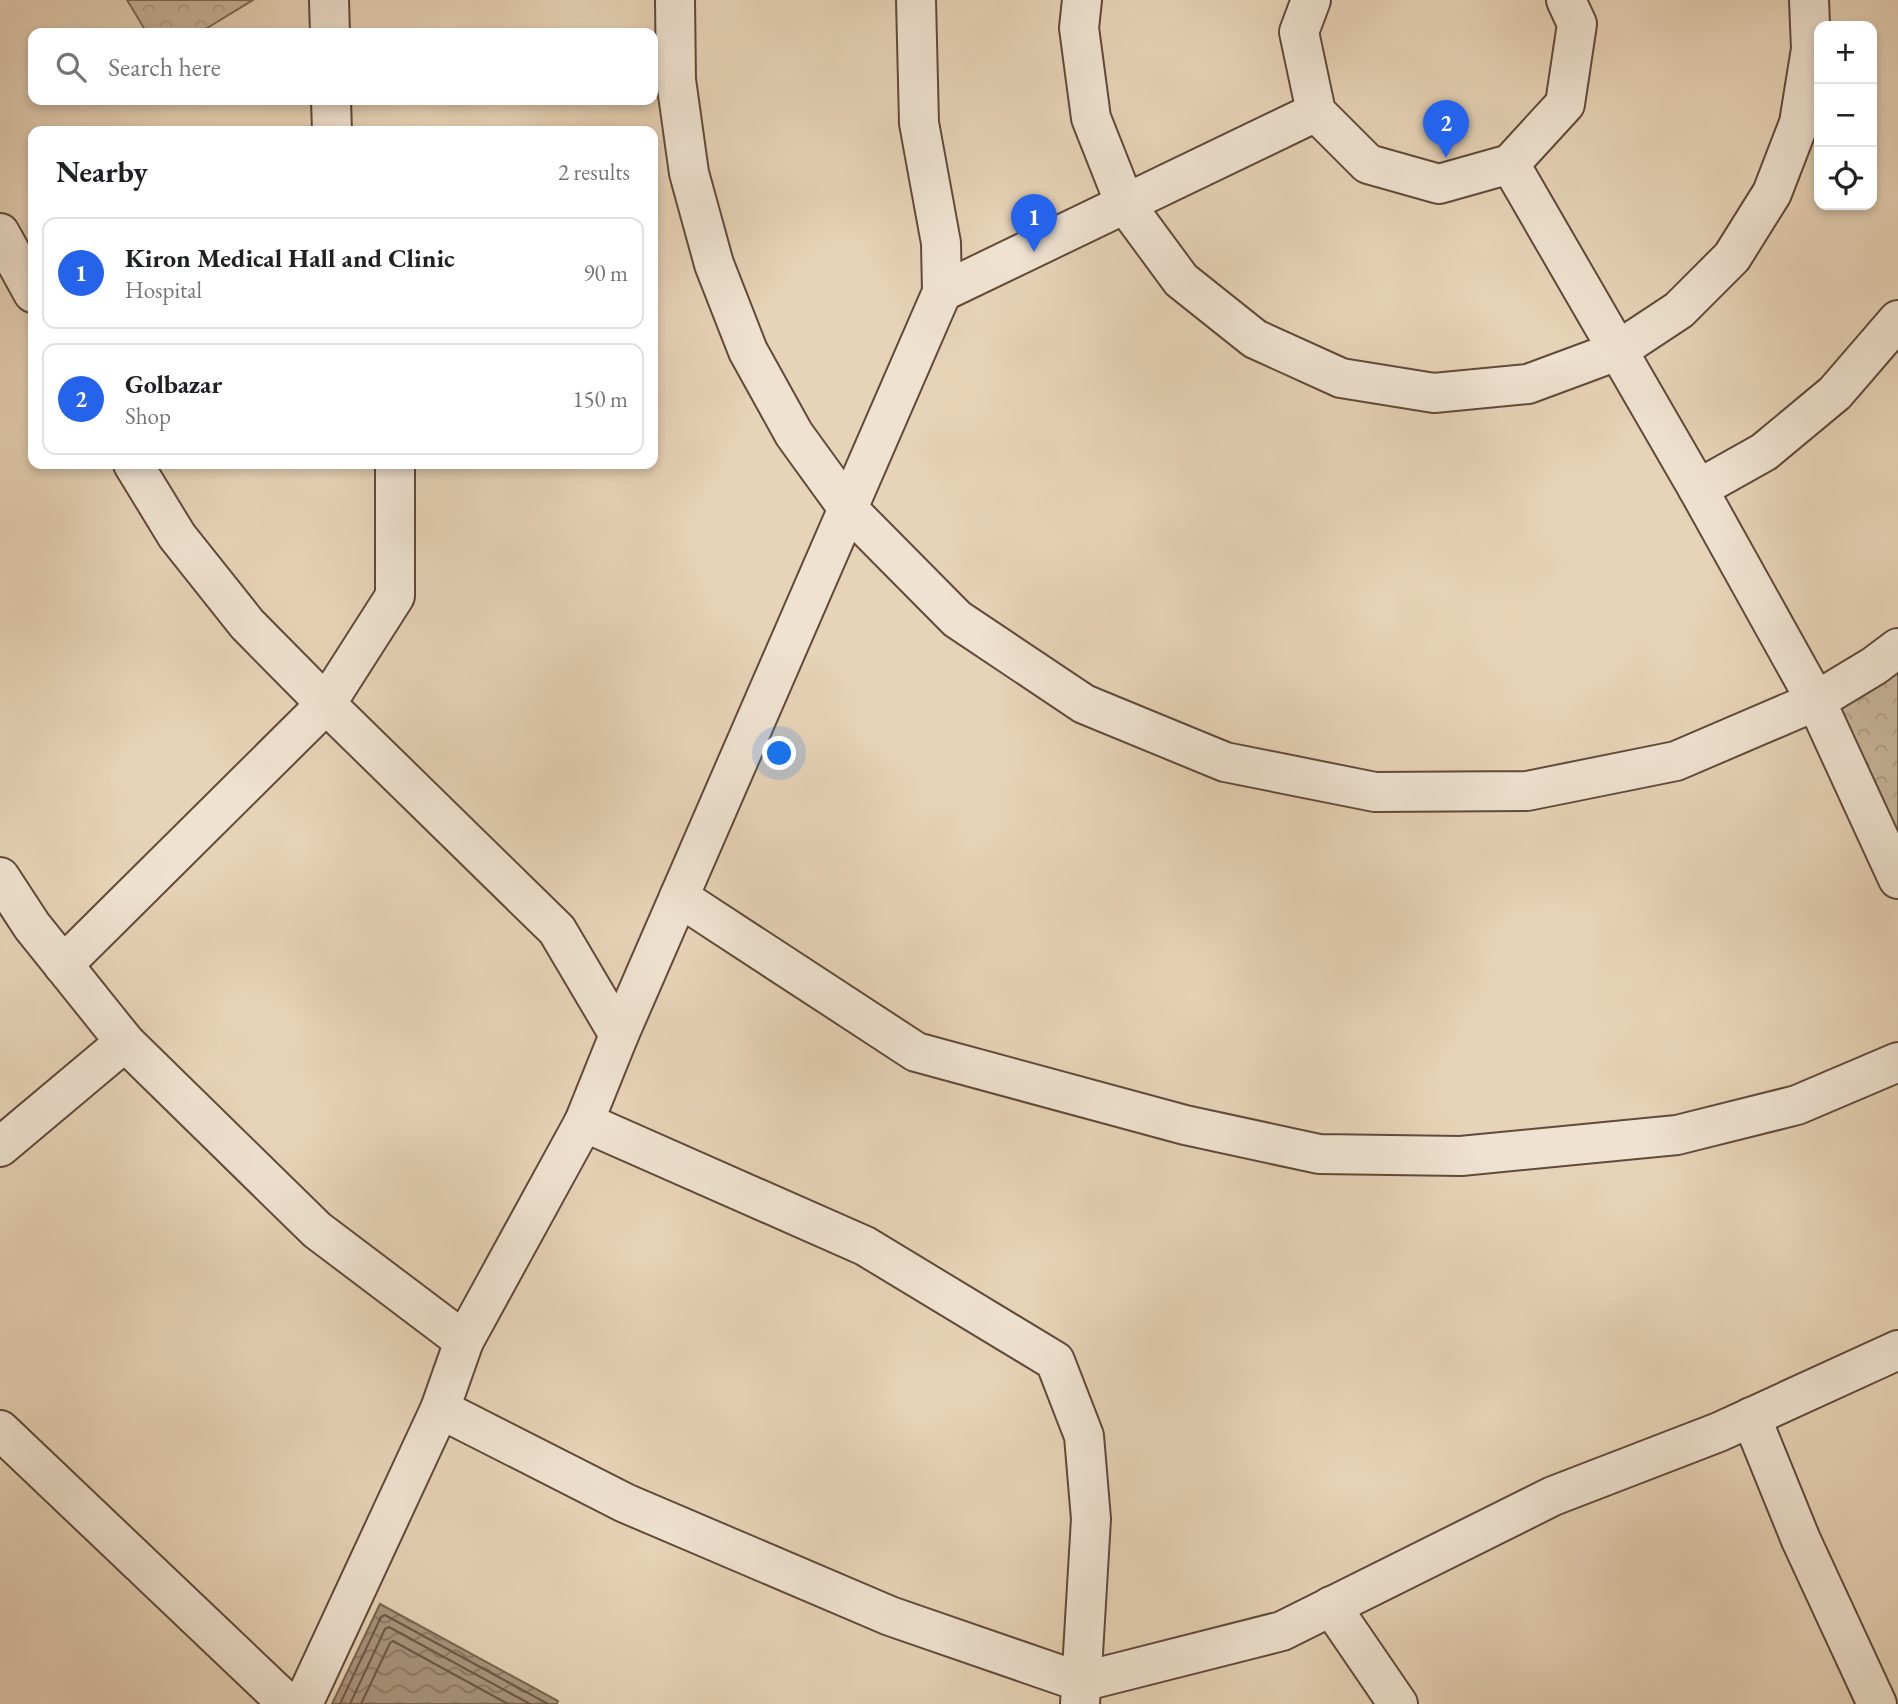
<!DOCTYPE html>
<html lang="en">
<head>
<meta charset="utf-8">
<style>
  :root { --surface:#fff; --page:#f2f2f2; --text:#202124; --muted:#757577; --line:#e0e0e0; --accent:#2563eb }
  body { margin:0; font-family:"EB Garamond",serif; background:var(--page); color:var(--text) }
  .controls { position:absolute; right:21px; top:21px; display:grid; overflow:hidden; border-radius:14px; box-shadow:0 4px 10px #0003 }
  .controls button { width:63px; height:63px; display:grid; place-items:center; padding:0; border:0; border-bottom:2px solid var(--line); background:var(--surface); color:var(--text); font:35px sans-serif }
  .you { position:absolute; left:780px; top:754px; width:24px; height:24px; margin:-18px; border:5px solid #fff; border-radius:50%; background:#1a73e8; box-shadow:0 0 0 10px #1a73e833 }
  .badge { display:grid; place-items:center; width:46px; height:46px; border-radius:50%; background:var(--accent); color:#fff; font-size:23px; font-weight:700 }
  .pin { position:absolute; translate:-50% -58px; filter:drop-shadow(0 2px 4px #0008) }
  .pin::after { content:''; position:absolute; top:37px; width:24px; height:21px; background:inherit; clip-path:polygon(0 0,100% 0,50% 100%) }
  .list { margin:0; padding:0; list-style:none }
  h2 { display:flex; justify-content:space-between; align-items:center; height:91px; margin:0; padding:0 28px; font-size:30px }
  h2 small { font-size:23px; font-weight:400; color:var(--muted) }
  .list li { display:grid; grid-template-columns:46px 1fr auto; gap:21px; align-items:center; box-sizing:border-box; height:112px; margin:0 14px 14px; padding:0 14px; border:2px solid var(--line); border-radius:14px }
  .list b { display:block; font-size:26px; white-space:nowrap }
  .list p { margin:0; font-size:23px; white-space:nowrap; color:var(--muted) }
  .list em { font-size:23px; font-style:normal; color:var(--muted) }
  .icon { flex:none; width:38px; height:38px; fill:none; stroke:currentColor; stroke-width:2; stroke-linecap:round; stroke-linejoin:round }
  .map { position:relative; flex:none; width:1898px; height:1704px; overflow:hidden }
  .search { position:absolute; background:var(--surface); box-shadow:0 4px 10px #0003; left:28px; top:28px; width:630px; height:77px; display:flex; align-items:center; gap:18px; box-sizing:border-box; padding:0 24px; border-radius:14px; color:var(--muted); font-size:26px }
  .panel { position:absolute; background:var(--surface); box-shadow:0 4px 10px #0003; left:28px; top:126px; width:630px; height:343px; border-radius:14px }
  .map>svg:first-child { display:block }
  .park { fill:url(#park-crowns); stroke:#7e6856; stroke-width:2 }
  .water { fill:url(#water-waves); stroke:#7a6552; stroke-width:2 }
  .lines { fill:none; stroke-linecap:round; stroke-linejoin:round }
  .shore { stroke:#6e5847; stroke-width:2 }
  .street-casing { stroke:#604a3a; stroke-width:42 }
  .street { stroke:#efe2d0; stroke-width:38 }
</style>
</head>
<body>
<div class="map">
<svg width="1898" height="1704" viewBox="0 0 1898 1704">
  <defs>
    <pattern id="park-crowns" width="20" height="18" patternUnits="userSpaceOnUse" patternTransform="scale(1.75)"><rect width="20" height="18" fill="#c8b49b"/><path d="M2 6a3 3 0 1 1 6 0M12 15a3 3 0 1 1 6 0" fill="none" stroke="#ac9a84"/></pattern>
    <pattern id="water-waves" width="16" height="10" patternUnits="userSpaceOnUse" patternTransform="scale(1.75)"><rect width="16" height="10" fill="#aa957e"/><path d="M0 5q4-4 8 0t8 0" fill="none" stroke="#8b7966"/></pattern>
  </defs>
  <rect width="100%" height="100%" fill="#e7d3b7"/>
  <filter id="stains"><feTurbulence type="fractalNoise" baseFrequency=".00286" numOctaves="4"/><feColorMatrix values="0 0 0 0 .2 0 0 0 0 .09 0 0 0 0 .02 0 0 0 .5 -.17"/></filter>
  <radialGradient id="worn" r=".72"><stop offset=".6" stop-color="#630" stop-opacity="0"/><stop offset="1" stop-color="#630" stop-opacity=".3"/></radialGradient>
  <g class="park">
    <path d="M127,0H253L199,33H147Z"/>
    <path d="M1898,646V879L1816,701Z"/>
  </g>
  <path class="water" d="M380,1604L558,1701L557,1704H332Z"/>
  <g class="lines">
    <g class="shore">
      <path d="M340,1704L381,1617L385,1615L548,1704"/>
      <path d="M350,1704L385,1629L389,1627L530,1704"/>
      <path d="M361,1704L390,1643L393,1641L508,1704"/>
    </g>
    <defs>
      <g id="street">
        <path d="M329,0L330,33"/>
        <path d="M675,0L676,80L689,173L714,264L748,351L794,434L849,510L957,619L1084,704L1225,762L1375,792L1527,791L1676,761L1816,701L1874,666L1898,648"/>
        <path d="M1082,0L1079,28L1091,118L1125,204L1181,280L1255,339L1341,378L1434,393L1528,384L1617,351L1679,310L1732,257L1772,193L1799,123L1811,49L1809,0"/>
        <path d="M1311,0L1299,32L1316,112L1368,164L1439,184L1510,164L1565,104L1577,24L1566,0"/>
        <path d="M331,100L332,131"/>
        <path d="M1510,164L1698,489L1816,701L1898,879"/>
        <path d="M0,233L33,293"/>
        <path d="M942,292L1316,112"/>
        <path d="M133,464L177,536L247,624L326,704L395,596V464"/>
        <path d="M1698,489L1764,452L1835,393L1898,320"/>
        <path d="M0,877L32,926L125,1042L317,1230L464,1341"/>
        <path d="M679,897L916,1052L1185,1125L1319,1154L1461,1156L1677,1135L1797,1105L1898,1062"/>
        <path d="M63,965L326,704L557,930L619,1035"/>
        <path d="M584,1122L865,1246L1055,1361L1084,1436L1091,1519L1080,1704"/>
        <path d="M0,1147L125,1042"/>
        <path d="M440,1409L625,1503L890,1616L1081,1682L1282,1631L1553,1496L1719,1432L1898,1350"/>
        <path d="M1751,1417L1801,1540L1877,1704"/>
        <path d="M0,1430L288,1704"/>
        <path d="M1331,1606L1398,1704"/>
        <path d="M303,1704L440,1409L464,1341L584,1122L619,1035L942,292L941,243L919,123L916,0"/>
      </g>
    </defs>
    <use href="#street" class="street-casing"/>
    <use href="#street" class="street"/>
  </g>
  <rect width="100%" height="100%" filter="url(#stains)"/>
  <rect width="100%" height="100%" fill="url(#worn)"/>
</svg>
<div class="controls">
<button>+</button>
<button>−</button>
<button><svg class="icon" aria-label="locate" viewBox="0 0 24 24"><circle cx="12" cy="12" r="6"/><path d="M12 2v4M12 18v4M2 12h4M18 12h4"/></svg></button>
</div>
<div class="you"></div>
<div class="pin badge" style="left:1034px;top:252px">1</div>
<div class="pin badge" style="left:1446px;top:158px">2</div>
<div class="search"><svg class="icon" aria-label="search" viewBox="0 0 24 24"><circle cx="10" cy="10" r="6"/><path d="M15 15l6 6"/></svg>Search here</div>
<section class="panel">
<h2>Nearby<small>2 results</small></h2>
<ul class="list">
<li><span class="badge">1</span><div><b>Kiron Medical Hall and Clinic</b><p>Hospital</p></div><em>90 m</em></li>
<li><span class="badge">2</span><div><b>Golbazar</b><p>Shop</p></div><em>150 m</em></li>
</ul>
</section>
</div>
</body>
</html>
